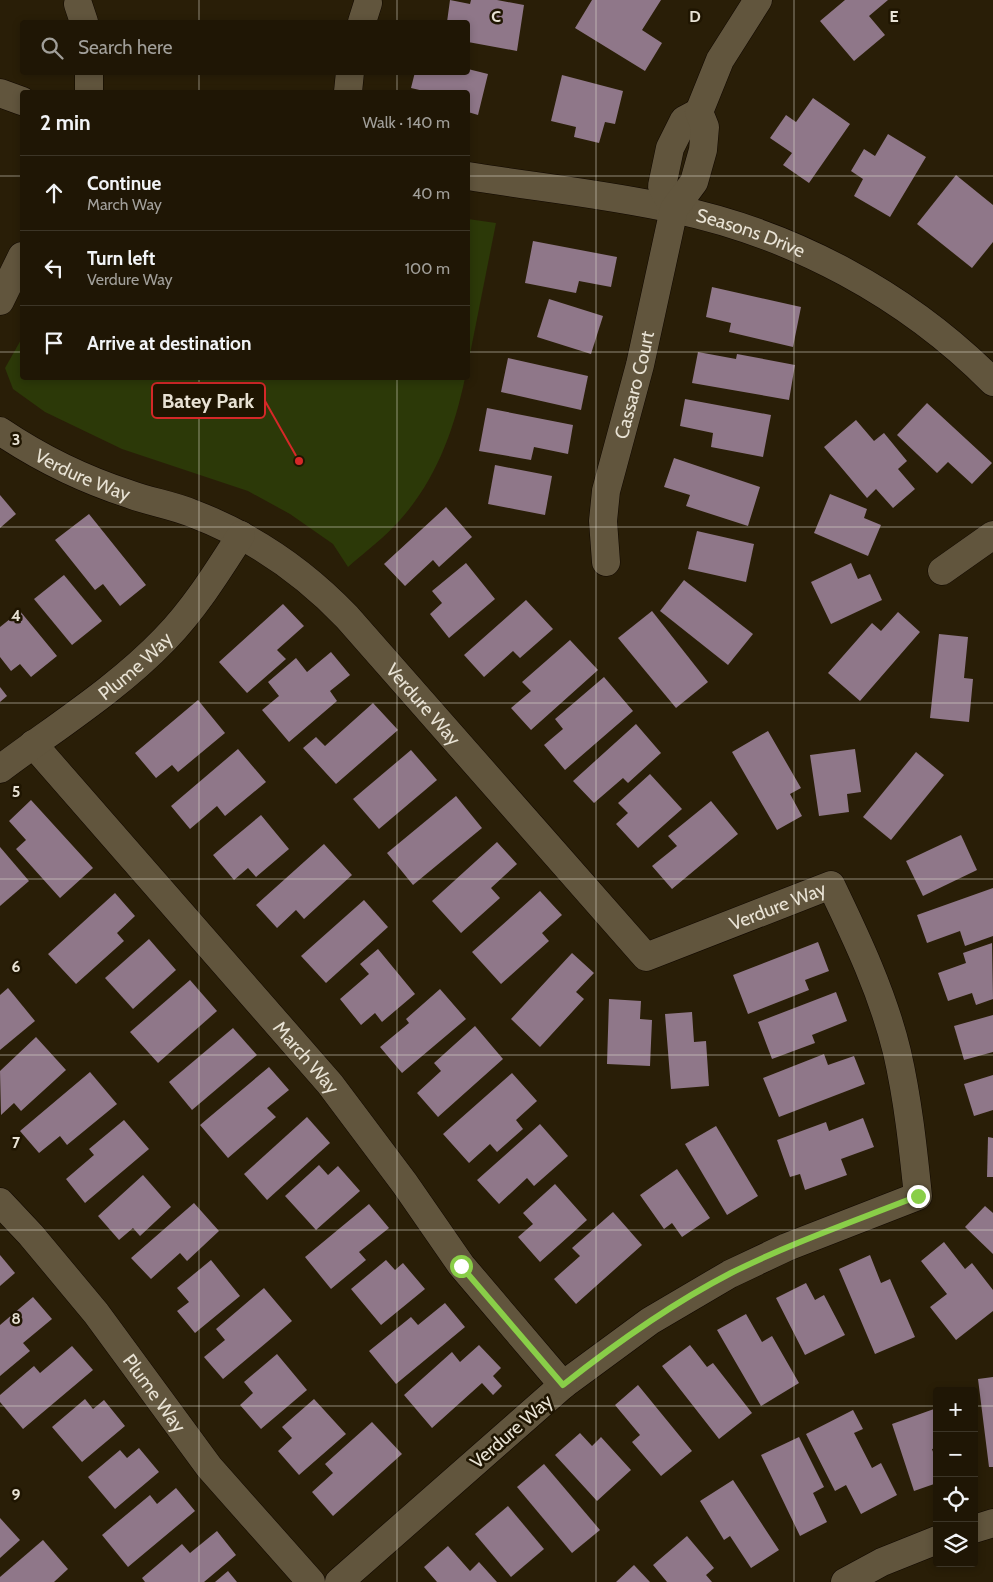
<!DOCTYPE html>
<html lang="en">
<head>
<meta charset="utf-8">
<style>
  :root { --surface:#1f1605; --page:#271f0f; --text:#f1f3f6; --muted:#a19f9a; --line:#3c3527 }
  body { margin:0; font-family:Cabin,sans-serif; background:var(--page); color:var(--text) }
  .controls { position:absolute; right:15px; bottom:15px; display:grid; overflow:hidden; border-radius:5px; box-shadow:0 2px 8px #0003 }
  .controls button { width:45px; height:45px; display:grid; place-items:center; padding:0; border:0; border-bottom:1px solid var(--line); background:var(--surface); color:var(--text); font:25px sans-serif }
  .stop { position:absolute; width:15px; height:15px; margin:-11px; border:4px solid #89ce48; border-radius:50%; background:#fff }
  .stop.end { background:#89ce48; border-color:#fff; box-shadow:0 1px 5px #0008 }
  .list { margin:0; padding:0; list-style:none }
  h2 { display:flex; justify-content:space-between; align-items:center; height:65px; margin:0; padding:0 20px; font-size:21px }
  h2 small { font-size:16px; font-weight:400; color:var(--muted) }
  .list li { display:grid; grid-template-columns:32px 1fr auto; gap:15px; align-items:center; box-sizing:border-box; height:75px; padding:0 20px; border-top:1px solid var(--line) }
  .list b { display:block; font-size:19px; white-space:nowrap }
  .list p { margin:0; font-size:16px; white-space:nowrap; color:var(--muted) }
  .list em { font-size:16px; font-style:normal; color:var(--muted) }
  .icon { flex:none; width:28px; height:28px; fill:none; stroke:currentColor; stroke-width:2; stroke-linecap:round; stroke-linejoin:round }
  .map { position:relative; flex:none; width:993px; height:1582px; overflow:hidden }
  .search { position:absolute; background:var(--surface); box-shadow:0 2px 8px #0003; left:20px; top:20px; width:450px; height:55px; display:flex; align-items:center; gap:12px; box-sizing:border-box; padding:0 18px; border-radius:5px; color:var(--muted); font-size:19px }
  .panel { position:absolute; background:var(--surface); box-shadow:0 2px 8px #0003; left:20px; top:90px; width:450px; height:290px; border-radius:5px }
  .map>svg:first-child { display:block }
  .green { fill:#2c3908 }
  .building { fill:#8f7789 }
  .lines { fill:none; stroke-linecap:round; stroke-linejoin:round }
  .minor-casing { stroke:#110800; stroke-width:29 }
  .minor { stroke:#61553d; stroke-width:28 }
  .route { stroke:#89ce48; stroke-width:6 }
  .grid { fill:none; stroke:#e8e2d4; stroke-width:1; stroke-opacity:0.55 }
  .labels { text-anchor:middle; stroke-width:5; stroke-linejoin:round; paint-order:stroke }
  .street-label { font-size:19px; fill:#e8e2d4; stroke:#1f1501 }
  .grid-label { font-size:16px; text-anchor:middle; font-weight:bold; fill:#e8e2d4; stroke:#1f1501; stroke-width:5; stroke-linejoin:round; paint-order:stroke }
  .leader { fill:none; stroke:#d62828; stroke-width:2 }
  .callout-dot { fill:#d62828; stroke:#1f1501; stroke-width:2 }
  .callout { fill:#1f1501; stroke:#d62828; stroke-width:2 }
  .callout-label { font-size:20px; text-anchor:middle; font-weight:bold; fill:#e8e2d4 }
</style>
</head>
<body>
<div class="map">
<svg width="993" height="1582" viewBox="0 0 993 1582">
  <rect width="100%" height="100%" fill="#291e07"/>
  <g class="green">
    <path d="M468,219L496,223L468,364Z"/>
    <path d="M22,338V378H465C454,430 436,480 400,520C385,537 365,552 348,567L333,544L290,514L248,491L122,449L45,412L13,389L5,368Z"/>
  </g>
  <g class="building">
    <path d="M450,0L470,4L471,0H497L524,5L517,51L468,42V22H447Z"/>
    <path d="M592,0H661L642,30L662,43L645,71L575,28Z"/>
    <path d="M845,0H888L869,16L885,35L854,61L820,21Z"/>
    <path d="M468,69L488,74L478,115L468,112V92H428L411,88L415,72H468Z"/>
    <path d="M562,75L623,91L615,124L605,122L599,143L574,137L576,127L551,121Z"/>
    <path d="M813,98L850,124L809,183L783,165L792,153L770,138L786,115L796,122Z"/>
    <path d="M888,134L926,157L890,217L854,196L863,179L851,171L864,149L875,156Z"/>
    <path d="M956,175L993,205V242L972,268L917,224Z"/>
    <path d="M533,241L617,257L611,287L579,281L576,293L525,283Z"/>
    <path d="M712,287L801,307L793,347L729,332L731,323L706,317Z"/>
    <path d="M549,299L603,316L591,354L537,337Z"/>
    <path d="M698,352L736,359L737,354L795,365L789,400L692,383Z"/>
    <path d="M508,358L588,376L581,410L501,392Z"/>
    <path d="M685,399L771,415L763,457L711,447L713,433L680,426Z"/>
    <path d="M927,403L992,463L972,484L948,462L937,473L897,435Z"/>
    <path d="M487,408L573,425L568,454L534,447L531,460L479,451Z"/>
    <path d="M856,420L874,441L884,433L907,461L898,469L915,489L893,508L876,489L867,498L824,447Z"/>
    <path d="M674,458L760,487L748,526L686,506L690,495L664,487Z"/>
    <path d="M495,465L552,476L545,515L488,504Z"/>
    <path d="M830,494L867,509L864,518L881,525L868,556L814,533Z"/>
    <path d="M0,495L16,514L0,528Z"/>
    <path d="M446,507L472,537L439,567L433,560L405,586L384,564Z"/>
    <path d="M89,514L146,585L120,606L103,584L95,590L55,540Z"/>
    <path d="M697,531L754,544L746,582L688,569Z"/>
    <path d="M466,563L495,599L449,638L430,614L442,603L432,591Z"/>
    <path d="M851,563L858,579L870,574L882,600L831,624L811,582Z"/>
    <path d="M64,575L102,621L72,645L34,599Z"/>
    <path d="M684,580L753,634L728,665L660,611Z"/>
    <path d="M526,600L553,629L520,658L513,651L484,677L464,655Z"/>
    <path d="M283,604L304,626L277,650L286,659L247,693L219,662Z"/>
    <path d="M20,611L57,656L31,677L20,664L11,671L0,657V627Z"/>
    <path d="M652,611L708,682L676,708L618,638Z"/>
    <path d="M898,612L920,632L860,701L828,673L872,623L881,631Z"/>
    <path d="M939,634L968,637L964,678L973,679L969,722L930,718Z"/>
    <path d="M570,640L598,670L531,730L511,708L531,691L522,682Z"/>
    <path d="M331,652L350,675L330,691L337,701L289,742L262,710L279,696L268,682L296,658L307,672Z"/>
    <path d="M604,677L633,711L565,770L544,745L563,729L555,719Z"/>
    <path d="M0,687L7,696L0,702Z"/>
    <path d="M198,700L225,733L178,772L172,765L156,778L135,753Z"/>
    <path d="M373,703L398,730L336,784L303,748L316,737L325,746Z"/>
    <path d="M636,724L661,753L628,783L623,778L594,803L573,781Z"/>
    <path d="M768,731L801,788L790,794L802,816L777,830L732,752Z"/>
    <path d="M238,749L266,782L225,816L217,806L190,829L171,806Z"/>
    <path d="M855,749L861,792L847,794L849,812L819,816L810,755Z"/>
    <path d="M411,750L437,780L379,829L353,799Z"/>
    <path d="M916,752L944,775L891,840L863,817Z"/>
    <path d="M650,774L682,809L638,848L616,824L628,813L618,803Z"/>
    <path d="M456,796L482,828L413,885L387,853Z"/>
    <path d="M31,800L93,868L60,898L16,849L26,840L9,821Z"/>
    <path d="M711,801L738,834L672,889L652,866L677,846L668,836Z"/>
    <path d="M261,815L289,849L256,877L248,868L234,880L213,855Z"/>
    <path d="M961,835L977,870L923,896L906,861Z"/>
    <path d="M497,842L517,864L491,888L500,898L461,933L432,901Z"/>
    <path d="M324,844L352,875L304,919L296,910L277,928L256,905Z"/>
    <path d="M0,847L29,881L0,906Z"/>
    <path d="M993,888V936L965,946L960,931L927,943L917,915Z"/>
    <path d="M540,891L562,915L542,933L549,941L501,984L472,952Z"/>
    <path d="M115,893L135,916L117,933L124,941L76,984L48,954Z"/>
    <path d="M364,900L388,927L326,983L301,956Z"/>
    <path d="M149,939L176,970L133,1009L105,978Z"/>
    <path d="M818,942L829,971L805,980L809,990L748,1014L733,975Z"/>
    <path d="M992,943L993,999L976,1005L972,993L948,1001L938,973L966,963L963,953Z"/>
    <path d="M378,949L415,994L382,1022L375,1013L361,1025L340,999L369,974L360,964Z"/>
    <path d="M572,953L594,973L576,992L584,999L540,1047L511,1019Z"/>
    <path d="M190,980L217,1011L158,1063L130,1032Z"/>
    <path d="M8,988L35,1021L0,1050V995Z"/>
    <path d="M440,989L466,1019L402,1073L380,1047L409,1023L406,1019Z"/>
    <path d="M836,992L847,1021L812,1035L815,1043L772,1059L758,1022Z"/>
    <path d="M609,999L641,1001L640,1019L652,1020L650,1066L607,1064Z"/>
    <path d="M692,1012L694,1042L706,1041L709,1086L671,1089L665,1014Z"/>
    <path d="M993,1015V1052L964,1060L954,1026Z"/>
    <path d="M475,1026L503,1059L438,1117L417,1093L441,1071L434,1063Z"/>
    <path d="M233,1028L257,1055L192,1110L169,1082Z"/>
    <path d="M36,1037L66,1070L21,1111L14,1103L1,1115L0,1071Z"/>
    <path d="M824,1054L828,1065L854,1056L865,1084L779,1117L763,1078Z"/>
    <path d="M269,1067L289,1090L267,1108L276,1117L228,1158L200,1125Z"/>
    <path d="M90,1072L117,1104L67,1145L60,1136L39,1153L20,1131Z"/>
    <path d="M512,1073L537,1101L516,1120L523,1129L497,1152L490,1144L469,1163L443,1134Z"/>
    <path d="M993,1075V1110L974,1116L964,1084Z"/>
    <path d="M307,1117L330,1143L267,1200L244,1174Z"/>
    <path d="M863,1118L874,1147L841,1159L847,1175L805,1190L800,1174L790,1177L777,1140L826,1122L829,1131Z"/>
    <path d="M124,1120L149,1149L85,1203L66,1179L94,1155L89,1149Z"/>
    <path d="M540,1124L568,1156L534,1186L527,1178L499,1204L477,1180Z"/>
    <path d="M716,1126L758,1196L727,1215L685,1144Z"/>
    <path d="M988,1137L993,1138V1177H987Z"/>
    <path d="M319,1165L328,1175L338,1166L360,1191L316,1230L285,1196Z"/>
    <path d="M677,1169L710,1218L682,1237L672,1223L664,1229L640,1195Z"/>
    <path d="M143,1175L171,1207L140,1236L133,1228L119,1240L98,1216Z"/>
    <path d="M555,1184L587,1220L540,1262L518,1237L533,1224L523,1213Z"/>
    <path d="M194,1203L219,1231L187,1261L180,1253L151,1279L131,1258Z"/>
    <path d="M369,1204L389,1228L359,1252L366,1260L331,1289L305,1257Z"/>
    <path d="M985,1206L993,1213V1254L965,1227Z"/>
    <path d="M613,1212L642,1245L576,1304L554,1279L580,1256L572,1248Z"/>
    <path d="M944,1242L965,1269L972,1263L993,1290V1311L956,1340L930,1307L947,1294L921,1261Z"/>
    <path d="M0,1255L15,1273L0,1286Z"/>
    <path d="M870,1255L881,1283L890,1279L915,1337L875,1354L839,1269Z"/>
    <path d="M211,1260L240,1296L195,1333L177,1311L189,1302L177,1288Z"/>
    <path d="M386,1260L395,1270L403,1263L425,1289L381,1325L351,1289Z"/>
    <path d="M806,1283L815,1300L824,1295L845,1335L805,1355L776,1298Z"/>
    <path d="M264,1288L292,1321L223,1379L204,1357L225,1340L216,1329Z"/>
    <path d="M33,1297L52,1319L23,1343L30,1351L0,1376V1325Z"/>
    <path d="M445,1303L465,1327L396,1384L369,1351L411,1317L418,1325Z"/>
    <path d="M746,1314L762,1342L772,1336L799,1383L761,1406L717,1330Z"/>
    <path d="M479,1345L501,1368L493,1376L502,1386L493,1395L482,1383L432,1428L404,1395L452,1352L460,1362Z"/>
    <path d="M690,1345L707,1367L713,1363L752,1413L719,1439L662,1366Z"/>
    <path d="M72,1346L93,1370L23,1429L0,1402V1395L34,1366L40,1373Z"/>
    <path d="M277,1354L307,1390L261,1429L240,1405L253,1393L244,1382Z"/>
    <path d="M993,1377V1467H989L978,1379Z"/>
    <path d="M638,1385L692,1451L661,1476L632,1442L640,1435L615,1405Z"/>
    <path d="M85,1399L93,1409L104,1400L125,1426L82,1462L52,1427Z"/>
    <path d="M314,1399L346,1434L299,1475L278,1451L292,1438L282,1427Z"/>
    <path d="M934,1409L937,1416V1448L932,1449L937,1463V1483L914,1491L892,1424Z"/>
    <path d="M853,1410L863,1429L854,1433L872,1468L881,1463L897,1495L861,1514L846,1485L835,1491L806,1434Z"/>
    <path d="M372,1422L402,1454L333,1516L312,1492L333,1473L325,1464Z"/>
    <path d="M580,1433L592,1446L601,1437L631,1470L597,1501L555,1455Z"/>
    <path d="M799,1437L824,1487L813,1493L827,1522L800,1536L761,1455Z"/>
    <path d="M139,1448L159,1472L115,1509L88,1477L120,1450L127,1458Z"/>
    <path d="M544,1464L600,1530L572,1553L517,1487Z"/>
    <path d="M733,1480L779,1550L751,1568L730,1536L724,1540L700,1501Z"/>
    <path d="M176,1488L195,1511L128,1567L102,1535L150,1495L157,1504Z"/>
    <path d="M508,1506L544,1549L511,1577L475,1534Z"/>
    <path d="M0,1518L20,1540L0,1558Z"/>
    <path d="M217,1531L236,1555L204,1582H145L142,1578L182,1544L190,1553Z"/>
    <path d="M687,1536L714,1568L706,1575L712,1582H667L653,1565Z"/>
    <path d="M43,1540L68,1569L54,1582H0V1577Z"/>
    <path d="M448,1546L470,1571L479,1562L497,1582H437L424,1567Z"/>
    <path d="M634,1565L650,1582H616Z"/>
    <path d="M228,1571L237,1582H215Z"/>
  </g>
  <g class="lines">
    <defs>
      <g id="minor">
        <path d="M78,4L84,22"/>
        <path d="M362,22L368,3"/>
        <path d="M89,92V72"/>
        <path d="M348,92L350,72"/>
        <path d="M0,93L22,101"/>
        <path id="s1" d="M468,176C536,187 606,194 674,209C793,234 907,295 993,382"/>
        <path d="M674,209L662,186L670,148L684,120L699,112"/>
        <path d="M0,301L22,256"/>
        <path id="s2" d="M0,431C40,458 83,479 129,494C150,502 173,505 194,514C254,537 303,571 347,617L646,957L831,885C857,939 883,994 897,1052C908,1100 913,1148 918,1196L787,1247L730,1274L650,1321L563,1385L339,1582"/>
        <path id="s3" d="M606,562L603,521L606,491L640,365L674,209L694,182L703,150L705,127L699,112L720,60L758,0"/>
        <path d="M942,571L993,535"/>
        <path id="s4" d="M33,744L330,1084L405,1184L461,1265L563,1385"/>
        <path id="s5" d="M0,769C56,727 117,689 165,639C195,608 218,571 241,535"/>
        <path id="s6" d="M0,1202L31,1235L96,1313L209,1467L311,1582"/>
        <path d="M974,1529L993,1523"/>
        <path d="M845,1582L882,1562L937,1540"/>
      </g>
    </defs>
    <use href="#minor" class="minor-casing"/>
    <use href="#minor" class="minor"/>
  </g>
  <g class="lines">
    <path class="route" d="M461,1266L563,1385C616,1343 671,1304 731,1273C791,1243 855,1221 918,1196"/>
  </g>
  <path class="grid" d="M199,0V22M397,0V22M596,0V1582M794,0V1582M199,72V92M397,72V92M0,176H22M468,176H993M0,352H22M468,352H993M199,378V1582M397,378V1582M0,527H993M0,703H993M0,879H993M0,1055H993M0,1230H993M0,1406H937M974,1406H993"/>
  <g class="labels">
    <g class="street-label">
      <text dy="7" stroke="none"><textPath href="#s1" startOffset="289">Seasons Drive</textPath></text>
      <text dy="7" stroke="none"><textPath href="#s3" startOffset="181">Cassaro Court</textPath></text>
      <text dy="7" stroke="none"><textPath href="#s2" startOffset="94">Verdure Way</textPath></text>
      <text dy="7" stroke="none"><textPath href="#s5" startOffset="170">Plume Way</textPath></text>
      <text dy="7" stroke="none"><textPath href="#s2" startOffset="514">Verdure Way</textPath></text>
      <text dy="7" stroke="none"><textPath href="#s2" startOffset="992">Verdure Way</textPath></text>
      <text dy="7" stroke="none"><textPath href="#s4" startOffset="416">March Way</textPath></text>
      <text dy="7" stroke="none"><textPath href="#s6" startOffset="246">Plume Way</textPath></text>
      <text transform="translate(511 1431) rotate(-41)" y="7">Verdure Way</text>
    </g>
  </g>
  <g class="grid-label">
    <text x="496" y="22">C</text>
    <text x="695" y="22">D</text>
    <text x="894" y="22">E</text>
    <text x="16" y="445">3</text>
    <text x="16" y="621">4</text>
    <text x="16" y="797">5</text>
    <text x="16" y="972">6</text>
    <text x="16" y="1148">7</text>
    <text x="16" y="1324">8</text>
    <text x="16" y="1500">9</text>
  </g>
  <path class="leader" d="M299 461L265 401"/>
  <circle class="callout-dot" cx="299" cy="461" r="5"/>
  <rect class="callout" x="152" y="383" width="113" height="35" rx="5"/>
  <g class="callout-label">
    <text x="208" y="408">Batey Park</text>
  </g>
</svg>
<div class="controls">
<button>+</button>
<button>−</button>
<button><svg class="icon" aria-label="locate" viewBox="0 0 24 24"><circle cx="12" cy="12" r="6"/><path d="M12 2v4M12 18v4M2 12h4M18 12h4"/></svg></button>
<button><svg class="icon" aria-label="layers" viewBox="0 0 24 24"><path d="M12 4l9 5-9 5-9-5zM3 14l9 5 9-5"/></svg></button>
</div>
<div class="stop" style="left:461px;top:1266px"></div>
<div class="stop end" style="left:918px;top:1196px"></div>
<div class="search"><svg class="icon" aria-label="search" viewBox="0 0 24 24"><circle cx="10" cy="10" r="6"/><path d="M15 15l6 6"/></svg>Search here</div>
<section class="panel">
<h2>2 min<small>Walk · 140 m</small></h2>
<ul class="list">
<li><svg class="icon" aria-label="ahead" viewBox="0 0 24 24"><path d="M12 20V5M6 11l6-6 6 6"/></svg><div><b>Continue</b><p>March Way</p></div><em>40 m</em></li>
<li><svg class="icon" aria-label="left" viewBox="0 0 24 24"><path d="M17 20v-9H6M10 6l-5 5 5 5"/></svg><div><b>Turn left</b><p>Verdure Way</p></div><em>100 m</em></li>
<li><svg class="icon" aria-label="arrive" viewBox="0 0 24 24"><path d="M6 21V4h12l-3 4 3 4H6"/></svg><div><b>Arrive at destination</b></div></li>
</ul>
</section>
</div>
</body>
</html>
